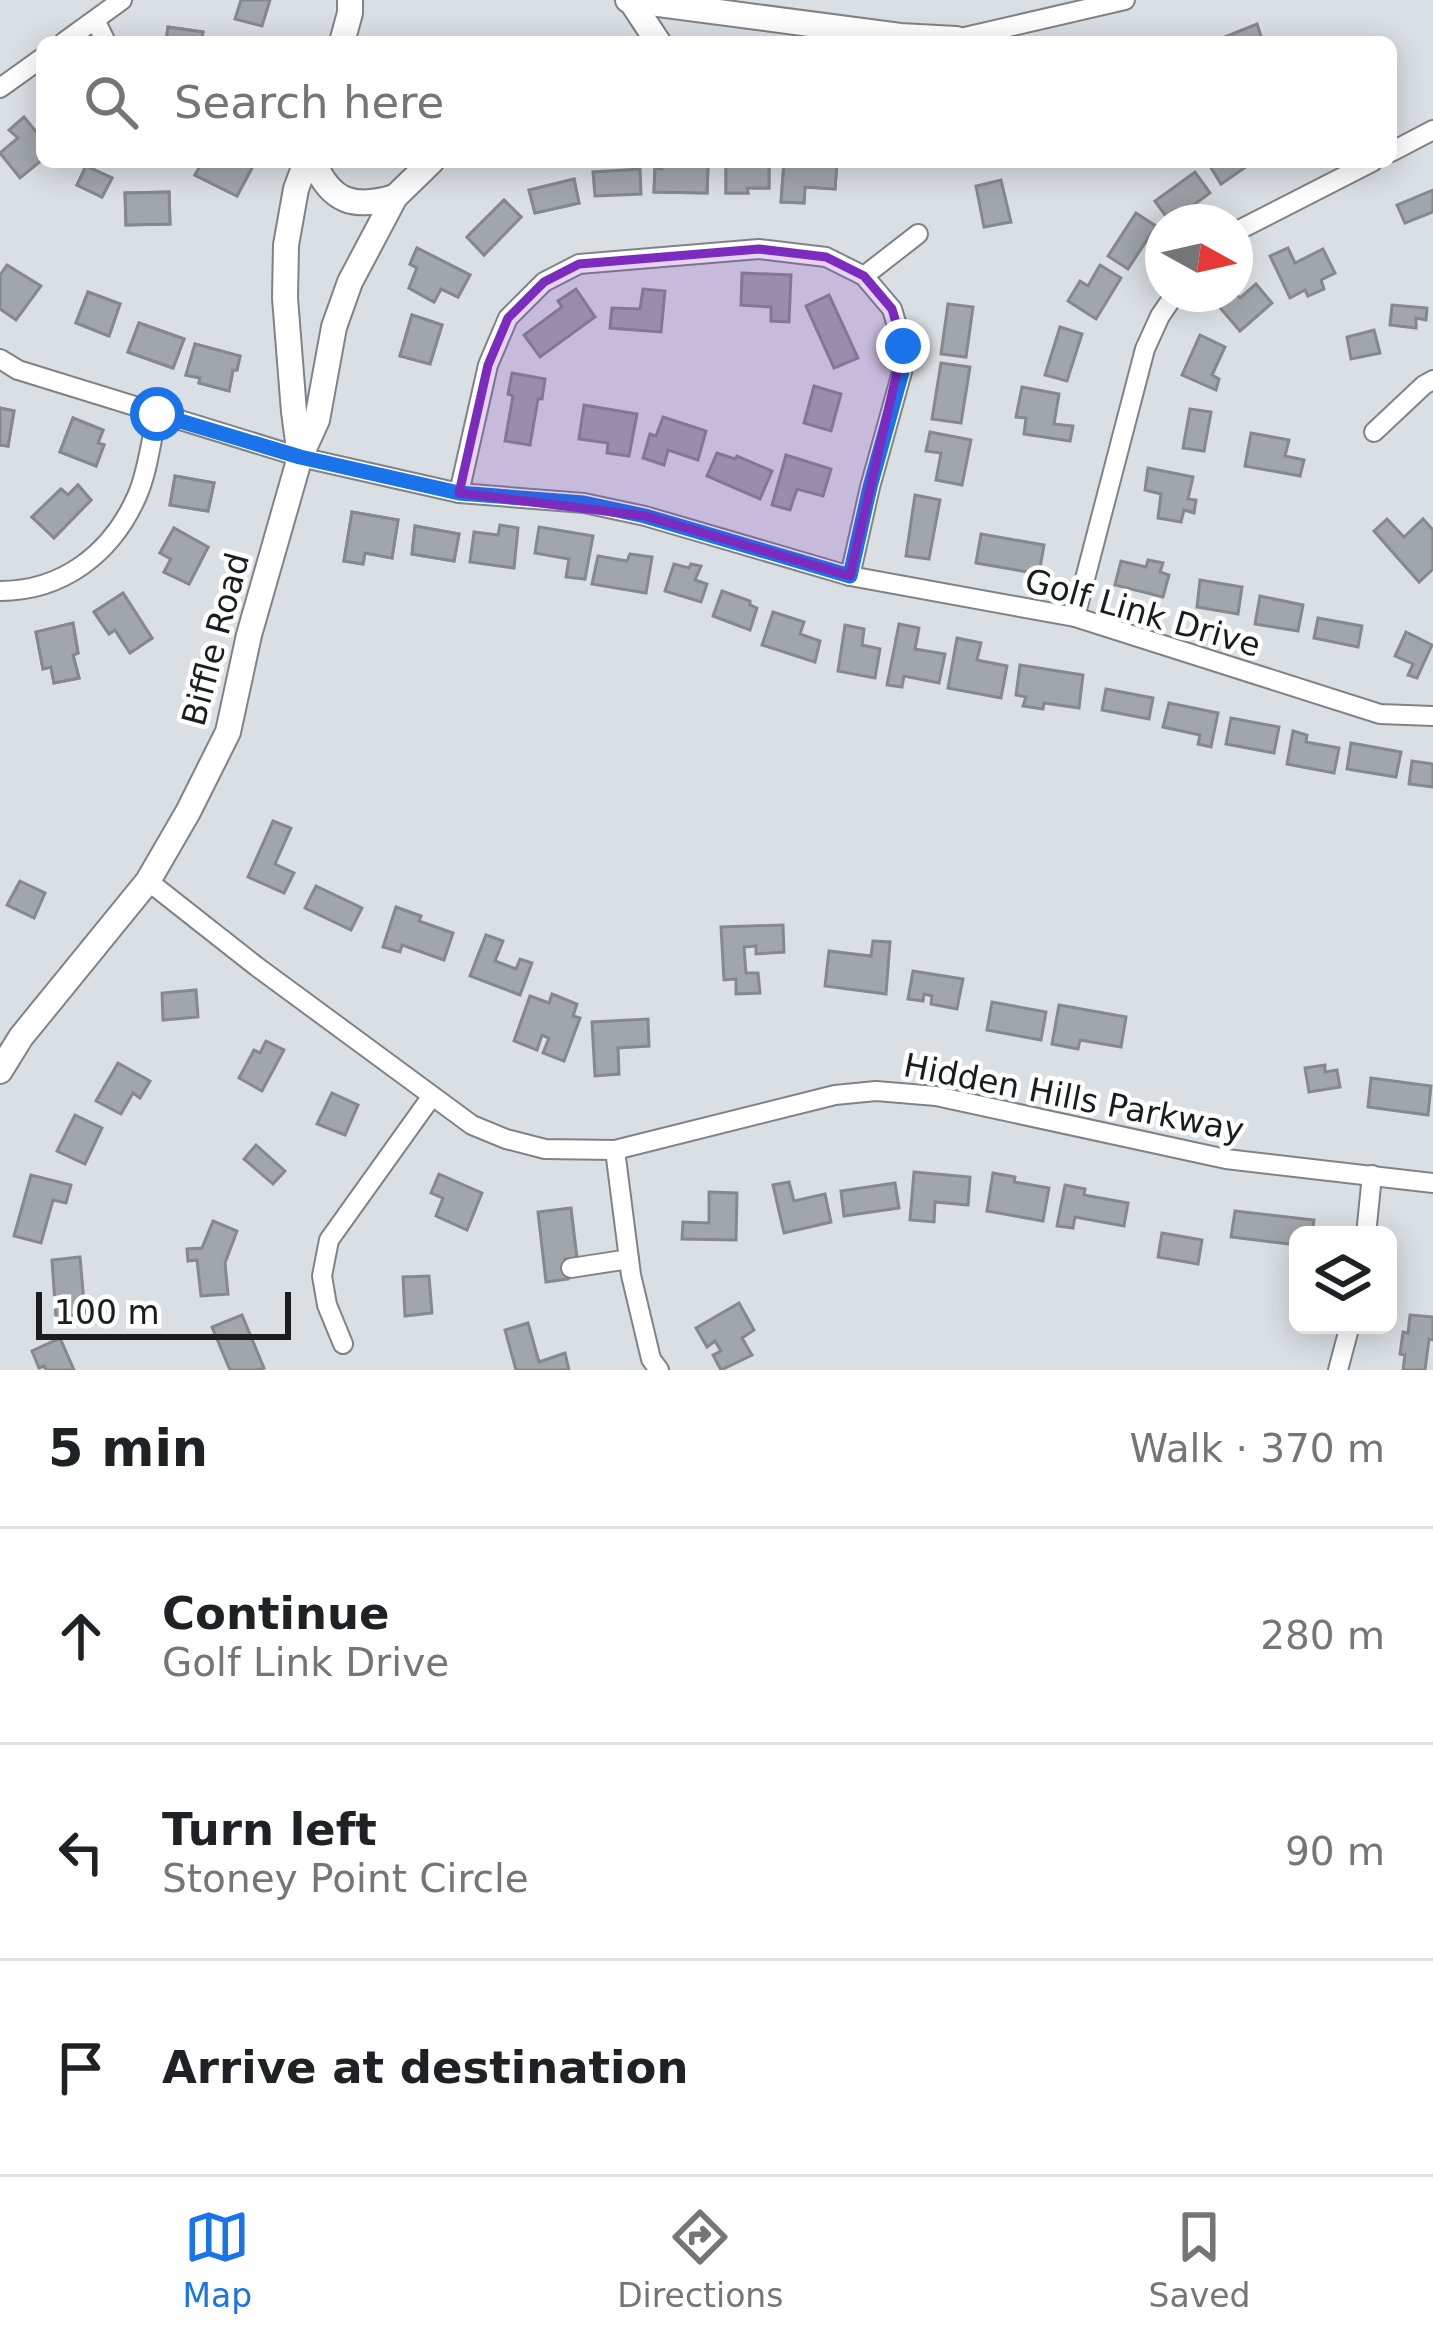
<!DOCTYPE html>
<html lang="en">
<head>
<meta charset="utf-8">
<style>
  :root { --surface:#fff; --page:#f6f6f6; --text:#202124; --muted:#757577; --line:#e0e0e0; --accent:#1a73e8 }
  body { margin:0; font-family:"DejaVu Sans",sans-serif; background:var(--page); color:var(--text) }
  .controls { position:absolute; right:36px; bottom:36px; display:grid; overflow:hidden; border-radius:18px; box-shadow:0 6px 30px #0003 }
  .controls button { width:108px; height:108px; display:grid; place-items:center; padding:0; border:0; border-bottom:3px solid var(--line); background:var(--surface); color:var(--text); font:60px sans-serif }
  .compass { position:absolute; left:1145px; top:204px; width:108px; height:108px; border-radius:50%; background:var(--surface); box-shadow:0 6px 30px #0003; rotate:98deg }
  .scale { position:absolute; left:36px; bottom:30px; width:255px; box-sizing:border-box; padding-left:12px; border:6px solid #1a1c1e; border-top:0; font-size:33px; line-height:42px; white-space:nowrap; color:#1a1c1e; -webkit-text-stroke:9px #fff; paint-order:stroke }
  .stop { position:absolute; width:36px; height:36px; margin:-27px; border:9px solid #1a73e8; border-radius:50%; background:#fff }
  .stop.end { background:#1a73e8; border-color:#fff; box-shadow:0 3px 12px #0008 }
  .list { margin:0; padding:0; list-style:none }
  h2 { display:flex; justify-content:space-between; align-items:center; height:156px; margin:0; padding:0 48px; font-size:51px }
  h2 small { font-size:39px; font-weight:400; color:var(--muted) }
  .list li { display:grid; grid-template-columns:78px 1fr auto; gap:36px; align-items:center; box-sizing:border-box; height:216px; padding:0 48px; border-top:3px solid var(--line) }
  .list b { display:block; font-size:45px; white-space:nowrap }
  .list p { margin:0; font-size:39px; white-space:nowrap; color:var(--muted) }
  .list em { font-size:39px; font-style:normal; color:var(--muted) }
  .icon { flex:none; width:66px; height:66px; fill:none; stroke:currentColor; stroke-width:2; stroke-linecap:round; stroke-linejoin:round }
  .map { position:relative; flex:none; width:1433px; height:1370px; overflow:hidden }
  .search { position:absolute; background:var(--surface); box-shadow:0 6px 30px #0003; left:36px; right:36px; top:36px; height:132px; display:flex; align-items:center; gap:30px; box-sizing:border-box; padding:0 42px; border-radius:18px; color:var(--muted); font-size:45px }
  .sheet { height:804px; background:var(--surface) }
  nav { display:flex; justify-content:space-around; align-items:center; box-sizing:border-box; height:168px; border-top:3px solid var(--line); background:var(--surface); font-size:33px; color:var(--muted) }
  nav a { display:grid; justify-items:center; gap:6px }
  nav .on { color:var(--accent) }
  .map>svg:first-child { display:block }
  .building { fill:#a1a6aa; stroke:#85898e; stroke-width:3 }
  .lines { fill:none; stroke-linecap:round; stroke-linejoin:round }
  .minor-casing { stroke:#7f8387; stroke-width:22 }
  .tertiary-casing { stroke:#7f8387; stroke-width:28 }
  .minor { stroke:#fff; stroke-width:18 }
  .tertiary { stroke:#fff; stroke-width:24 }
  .route { stroke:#1a73e8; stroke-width:15 }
  .marked { fill:#7b2cbf; fill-opacity:0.2; stroke:#7b2cbf; stroke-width:9; stroke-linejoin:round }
  .labels { text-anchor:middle; stroke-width:9; stroke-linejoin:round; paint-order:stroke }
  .street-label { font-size:33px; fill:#1a1c1e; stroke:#fff }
</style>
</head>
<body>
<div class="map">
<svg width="1433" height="1370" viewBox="0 0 1433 1370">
  <rect width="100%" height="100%" fill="#dadfe3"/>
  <g class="building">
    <path d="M241,0H270L262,26L235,19Z"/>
    <path d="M1257,24L1263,42L1215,41Z"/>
    <path d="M168,27L203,32L201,42H166Z"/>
    <path d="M168,27L203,32L201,42H166Z"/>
    <path d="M24,117L42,139V160L20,178L0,153L18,138L9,130Z"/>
    <path d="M212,162H245L253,166L237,196L195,175L202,163L209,166Z"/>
    <path d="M212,162H245L253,166L237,196L195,175L202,163L209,166Z"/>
    <path d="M662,162H682V166H708L707,193L654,192L655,168L662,169Z"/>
    <path d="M662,162H682V166H708L707,193L654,192L655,168L662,169Z"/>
    <path d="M726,162H769V188H747L748,193H726Z"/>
    <path d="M726,162H769V188H747L748,193H726Z"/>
    <path d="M784,162H837L835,189L805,187L804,203L781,202Z"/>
    <path d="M784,162H837L835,189L805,187L804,203L781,202Z"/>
    <path d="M1209,162H1253L1221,184L1208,163Z"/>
    <path d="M86,166L112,178L102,197L77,185Z"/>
    <path d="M86,166L112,178L102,197L77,185Z"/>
    <path d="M640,169L641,194L595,196L593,172Z"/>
    <path d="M1195,172L1210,193L1170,222L1155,201Z"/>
    <path d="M574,179L579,203L535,213L529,190Z"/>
    <path d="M574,179L579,203L535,213L529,190Z"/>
    <path d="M1001,180L1011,222L984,227L976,186Z"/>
    <path d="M1433,190V212L1405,223L1397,205Z"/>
    <path d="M169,192L170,224L126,225L125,193Z"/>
    <path d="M169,192L170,224L126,225L125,193Z"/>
    <path d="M504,200L521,217L484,255L467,237Z"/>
    <path d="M504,200L521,217L484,255L467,237Z"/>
    <path d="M1136,213L1156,226L1128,269L1108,256Z"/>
    <path d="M417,248L470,275L458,297L441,289L434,302L409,288L417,268L410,264Z"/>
    <path d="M417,248L470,275L458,297L441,289L434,302L409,288L417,268L410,264Z"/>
    <path d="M1288,248L1295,263L1323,249L1335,273L1321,280L1324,289L1308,296L1305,290L1290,298L1270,256Z"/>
    <path d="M7,265L41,286L16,320L0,309V275Z"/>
    <path d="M1100,265L1121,278L1096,319L1068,301L1080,281L1088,286Z"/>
    <path d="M742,273L791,275L789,322L771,321V307L741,305Z"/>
    <path d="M1256,284L1272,303L1240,331L1216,303L1227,294L1235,293L1240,298Z"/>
    <path d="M576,289L595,317L540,357L524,335L562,307L558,301Z"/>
    <path d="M643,289L665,291L661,332L610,328L612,308L640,309Z"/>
    <path d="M88,292L120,304L109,336L76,323Z"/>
    <path d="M88,292L120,304L109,336L76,323Z"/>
    <path d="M829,295L858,358L834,368L806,306Z"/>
    <path d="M948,304L973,307L966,357L941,354Z"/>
    <path d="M1392,305L1427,308L1426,320L1416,318V328L1390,325Z"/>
    <path d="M412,315L442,325L430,364L400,356Z"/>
    <path d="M412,315L442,325L430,364L400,356Z"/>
    <path d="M139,323L184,339L173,368L128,352Z"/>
    <path d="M139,323L184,339L173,368L128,352Z"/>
    <path d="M1060,327L1082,334L1067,381L1045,375Z"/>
    <path d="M1374,330L1380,353L1351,359L1347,337Z"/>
    <path d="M1200,335L1225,347L1212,375L1219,379L1216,390L1182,375Z"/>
    <path d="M195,344L240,356L237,370H233L229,391L199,383L200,378L186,375Z"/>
    <path d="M195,344L240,356L237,370H233L229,391L199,383L200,378L186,375Z"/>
    <path d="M941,363L970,367L961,423L932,419Z"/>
    <path d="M512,373L545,379L542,399H538L530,445L505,441L513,396L508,394Z"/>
    <path d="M814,386L841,394L831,431L804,423Z"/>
    <path d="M1022,387L1059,394L1054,424L1073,426L1070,441L1024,434L1026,418L1016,417Z"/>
    <path d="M584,405L637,414L629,456L607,453L608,443L579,439Z"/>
    <path d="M0,408L14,411L8,446L0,445Z"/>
    <path d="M0,408L14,411L8,446L0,445Z"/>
    <path d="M1190,409L1211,412L1204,451L1183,448Z"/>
    <path d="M663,417L706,431L698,460L668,450L664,465L643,458L650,434L656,436Z"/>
    <path d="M73,418L103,430L98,443L104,445L96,466L60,452Z"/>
    <path d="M73,418L103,430L98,443L104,445L96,466L60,452Z"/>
    <path d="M930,432L971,440L962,485L936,480L941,453L926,451Z"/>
    <path d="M1251,433L1289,440L1285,456L1304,460L1300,476L1245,466Z"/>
    <path d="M717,453L735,459L737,456L772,471L760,499L707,476Z"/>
    <path d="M786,455L831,469L823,496L797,489L790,510L772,505Z"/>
    <path d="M1148,468L1193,477L1188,499L1196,500L1194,513L1184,510L1181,522L1158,518L1161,494L1145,490Z"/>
    <path d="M175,476L214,483L208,511L170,505Z"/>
    <path d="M175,476L214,483L208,511L170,505Z"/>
    <path d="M78,485L91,500L54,538L32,517L61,489L68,495Z"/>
    <path d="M78,485L91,500L54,538L32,517L61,489L68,495Z"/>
    <path d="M915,495L940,500L929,559L906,556Z"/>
    <path d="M352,512L398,520L392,558L365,553L363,564L344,561Z"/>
    <path d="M352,512L398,520L392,558L365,553L363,564L344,561Z"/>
    <path d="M1387,519L1404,537L1423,519L1433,530V569L1419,582L1374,531Z"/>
    <path d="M500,525L518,528L514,568L470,562L474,532L498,535Z"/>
    <path d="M415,526L459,534L454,561L412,554Z"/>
    <path d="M415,526L459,534L454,561L412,554Z"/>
    <path d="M539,527L593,536L585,579L566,577L569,559L535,553Z"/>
    <path d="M174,528L208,547L189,584L164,572L171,559L160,553Z"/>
    <path d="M174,528L208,547L189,584L164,572L171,559L160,553Z"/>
    <path d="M981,534L1044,545L1039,574L976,563Z"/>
    <path d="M630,554L652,557L646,593L592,584L598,556L627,561Z"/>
    <path d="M1148,560L1163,563L1160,572L1169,575L1163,597L1115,585L1121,561L1146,567Z"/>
    <path d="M674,564L689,568L691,564L701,566L695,580L707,584L701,602L665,591Z"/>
    <path d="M1200,580L1242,587L1238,614L1197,607Z"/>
    <path d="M722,591L750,601V605L757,608L750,630L713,616Z"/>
    <path d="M123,593L152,638L130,653L115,630L109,634L94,612Z"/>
    <path d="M123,593L152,638L130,653L115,630L109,634L94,612Z"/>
    <path d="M1260,596L1303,605L1298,631L1255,624Z"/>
    <path d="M773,612L804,622L800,634L820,641L815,662L762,645Z"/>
    <path d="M1318,618L1362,626L1358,647L1314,638Z"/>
    <path d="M73,623L78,653L73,655L79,678L54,683L51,667L43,669L36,632Z"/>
    <path d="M73,623L78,653L73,655L79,678L54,683L51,667L43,669L36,632Z"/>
    <path d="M899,624L919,628L915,649L945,654L939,683L904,676L902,687L887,685Z"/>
    <path d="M845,625L864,629L862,645L880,649L875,678L838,671Z"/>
    <path d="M1406,632L1432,645L1417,678L1408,675L1413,664L1395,656Z"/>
    <path d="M957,638L981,643L977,660L1007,666L1001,698L948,688Z"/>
    <path d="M1020,665L1083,675L1079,708L1044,703L1043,709L1023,706L1026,697L1016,695Z"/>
    <path d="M1106,689L1153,698L1149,719L1102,710Z"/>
    <path d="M1169,703L1218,713L1211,747L1198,744L1200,735L1163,727Z"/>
    <path d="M1231,718L1279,727L1274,753L1226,744Z"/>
    <path d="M1293,731L1307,735L1306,742L1339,748L1334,773L1287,764Z"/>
    <path d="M1351,743L1401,752L1396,777L1347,769Z"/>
    <path d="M1412,761L1433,764V787L1409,784Z"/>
    <path d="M273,821L291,828L275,864L294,873L284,893L248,877Z"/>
    <path d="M20,881L45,893L34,918L7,905Z"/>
    <path d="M316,886L362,908L351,930L305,908Z"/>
    <path d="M396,907L421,916L419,921L453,933L444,960L402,945L400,952L383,947Z"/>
    <path d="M783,925L784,952L756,954V946L744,947L746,973H758L760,993L736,994V979L724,980L721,927Z"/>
    <path d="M486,935L503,941L495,961L516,969L520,959L532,963L520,995L470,976Z"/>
    <path d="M873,941L890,942L886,994L825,986L829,951L871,956Z"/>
    <path d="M913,971L963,979L957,1009L931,1004L932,996L924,994L923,1001L908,999Z"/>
    <path d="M196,990L198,1017L163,1020L162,993Z"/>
    <path d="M552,994L577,1004L573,1016L580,1018L564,1061L543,1053L549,1038L542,1035L537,1050L514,1041L530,996L549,1003Z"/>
    <path d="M992,1002L1046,1012L1041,1040L987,1030Z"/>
    <path d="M1059,1005L1126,1017L1121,1047L1080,1040L1078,1049L1052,1044Z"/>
    <path d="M648,1019L649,1046L618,1048L619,1074L595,1076L592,1022Z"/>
    <path d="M266,1041L284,1050L262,1091L239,1078L254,1050L260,1053Z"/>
    <path d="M118,1063L150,1081L140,1098L133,1093L121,1114L96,1101Z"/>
    <path d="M1325,1065V1072L1337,1070L1340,1087L1309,1092L1305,1068Z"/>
    <path d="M1371,1078L1431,1086L1428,1115L1368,1107Z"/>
    <path d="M332,1093L358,1105L345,1135L317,1124Z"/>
    <path d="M75,1115L102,1128L85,1164L57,1151Z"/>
    <path d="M256,1145L285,1171L273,1184L244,1159Z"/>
    <path d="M914,1172L970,1177L968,1205L935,1202L934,1222L910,1220Z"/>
    <path d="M993,1173L1015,1177L1014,1182L1049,1188L1043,1221L987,1211Z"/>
    <path d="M439,1174L482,1193L467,1230L436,1216L443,1198L431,1193Z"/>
    <path d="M31,1175L71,1185L66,1203L53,1200L41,1243L14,1236Z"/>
    <path d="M789,1182L794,1201L825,1194L831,1222L784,1233L773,1185Z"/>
    <path d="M895,1183L899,1208L844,1216L841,1191Z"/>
    <path d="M1065,1185L1085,1189L1084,1195L1128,1203L1124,1226L1075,1217L1073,1228L1057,1226Z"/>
    <path d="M709,1192L737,1193L736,1240L682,1239L683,1222L709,1223Z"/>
    <path d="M571,1208L577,1258L565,1259L568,1279L546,1282L538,1212Z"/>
    <path d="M1235,1211L1314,1220L1312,1235H1298V1245L1231,1237Z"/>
    <path d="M213,1221L237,1231L225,1263L228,1294L201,1296L197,1260L188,1261L187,1249L202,1248Z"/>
    <path d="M1162,1233L1202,1240L1198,1264L1158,1257Z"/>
    <path d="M80,1257L85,1314L56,1318L52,1260Z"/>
    <path d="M429,1276L432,1313L405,1316L403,1277Z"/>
    <path d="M739,1303L754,1330L742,1338L752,1355L721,1370L713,1355L721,1351L715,1341L707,1347L696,1328Z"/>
    <path d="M242,1315L264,1368L258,1370H230L212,1327Z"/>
    <path d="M1410,1315L1433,1317V1340L1429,1339L1425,1370H1403L1405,1355L1400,1354L1403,1332L1408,1333Z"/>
    <path d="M528,1323L539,1362L565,1353L569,1370H516L505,1330Z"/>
    <path d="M60,1338L74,1370H46L44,1366L39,1368L32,1351Z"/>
  </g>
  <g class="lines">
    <defs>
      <g id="minor">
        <path d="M95,20L106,42"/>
        <path d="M956,39L1125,0"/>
        <path d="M64,42L122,0"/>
        <path d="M0,88L42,58"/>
        <path d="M1391,152L1433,130"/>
        <path d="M1235,232L1372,162"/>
        <path d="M864,276L918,234"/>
        <path d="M0,359L18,370L300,457L459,493L584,503L645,516L850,576L1075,617L1380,714L1433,716"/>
        <path d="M1374,432L1424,385L1433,380"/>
        <path d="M459,493L488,365L508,318L544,282L579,264L759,249L826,257L864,276L892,309L903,346L902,372L870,487L850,576"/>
        <path d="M0,591C63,591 112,553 137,496C148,471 151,440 157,414"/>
        <path d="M1075,617L1145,349L1160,316L1175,294"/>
        <path d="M148,881L256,966L472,1125L506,1139L545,1149L615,1150L835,1095L876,1091L936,1096L1226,1159L1433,1183"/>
        <path d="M615,1150L631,1275L651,1359L659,1370"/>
        <path d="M1366,1235L1372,1175"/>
        <path d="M571,1268L629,1259"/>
        <path d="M343,1344L327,1305L322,1276L329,1240L432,1096"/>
        <path d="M1338,1370L1350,1325"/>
      </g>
      <g id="tertiary">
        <path d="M628,0L900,36L956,39"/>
        <path d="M631,1L658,42"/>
        <path d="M342,42L350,13V0"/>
        <path d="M314,162C331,203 355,209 395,197"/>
        <path d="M301,455L317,420L334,327L350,282L395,197L431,162"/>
        <path d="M0,1071L21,1037L148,881L188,812L228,732L249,635L300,457L294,412L285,298L286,245L296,189L306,162"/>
      </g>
    </defs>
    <use href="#minor" class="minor-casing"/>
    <use href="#tertiary" class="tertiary-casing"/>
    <use href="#minor" class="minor"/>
    <use href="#tertiary" class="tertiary"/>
  </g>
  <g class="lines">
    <path class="route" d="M157,414L300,457L459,493L584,503L645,516L850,576L870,487L902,372L903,346"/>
  </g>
  <path class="marked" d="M759,249L826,257L864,276L892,309L903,346L850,576L645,516L459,493L488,365L508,318L544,282L579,264Z"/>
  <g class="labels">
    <g class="street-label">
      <text transform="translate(1143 612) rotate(16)" y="12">Golf Link Drive</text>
      <text transform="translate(215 639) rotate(-75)" y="12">Biffle Road</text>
      <text transform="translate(1074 1097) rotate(11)" y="12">Hidden Hills Parkway</text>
    </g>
  </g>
</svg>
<div class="controls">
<button><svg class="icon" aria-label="layers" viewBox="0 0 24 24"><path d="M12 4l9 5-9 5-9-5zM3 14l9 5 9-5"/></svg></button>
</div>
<svg class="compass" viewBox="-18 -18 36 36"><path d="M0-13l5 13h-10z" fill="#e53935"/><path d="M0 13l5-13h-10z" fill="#757577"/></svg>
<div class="scale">100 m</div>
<div class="stop" style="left:157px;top:414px"></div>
<div class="stop end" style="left:903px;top:346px"></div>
<div class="search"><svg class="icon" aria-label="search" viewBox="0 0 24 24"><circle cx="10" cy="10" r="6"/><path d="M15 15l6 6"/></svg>Search here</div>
</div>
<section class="sheet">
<h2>5 min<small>Walk · 370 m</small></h2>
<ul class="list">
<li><svg class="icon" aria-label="ahead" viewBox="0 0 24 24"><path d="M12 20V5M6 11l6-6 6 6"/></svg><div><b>Continue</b><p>Golf Link Drive</p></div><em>280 m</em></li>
<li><svg class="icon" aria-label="left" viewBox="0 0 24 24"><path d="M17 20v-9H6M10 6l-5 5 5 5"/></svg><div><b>Turn left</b><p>Stoney Point Circle</p></div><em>90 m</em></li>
<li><svg class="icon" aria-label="arrive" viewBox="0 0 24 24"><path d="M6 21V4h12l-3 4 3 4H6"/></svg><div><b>Arrive at destination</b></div></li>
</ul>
</section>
<nav>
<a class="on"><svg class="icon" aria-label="map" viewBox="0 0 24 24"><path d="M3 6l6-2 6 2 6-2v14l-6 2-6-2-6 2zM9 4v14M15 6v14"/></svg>Map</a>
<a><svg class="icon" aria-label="directions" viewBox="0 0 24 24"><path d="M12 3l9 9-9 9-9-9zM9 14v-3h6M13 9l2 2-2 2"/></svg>Directions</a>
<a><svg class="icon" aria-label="saved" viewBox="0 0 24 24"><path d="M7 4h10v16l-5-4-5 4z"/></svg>Saved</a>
</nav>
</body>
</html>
